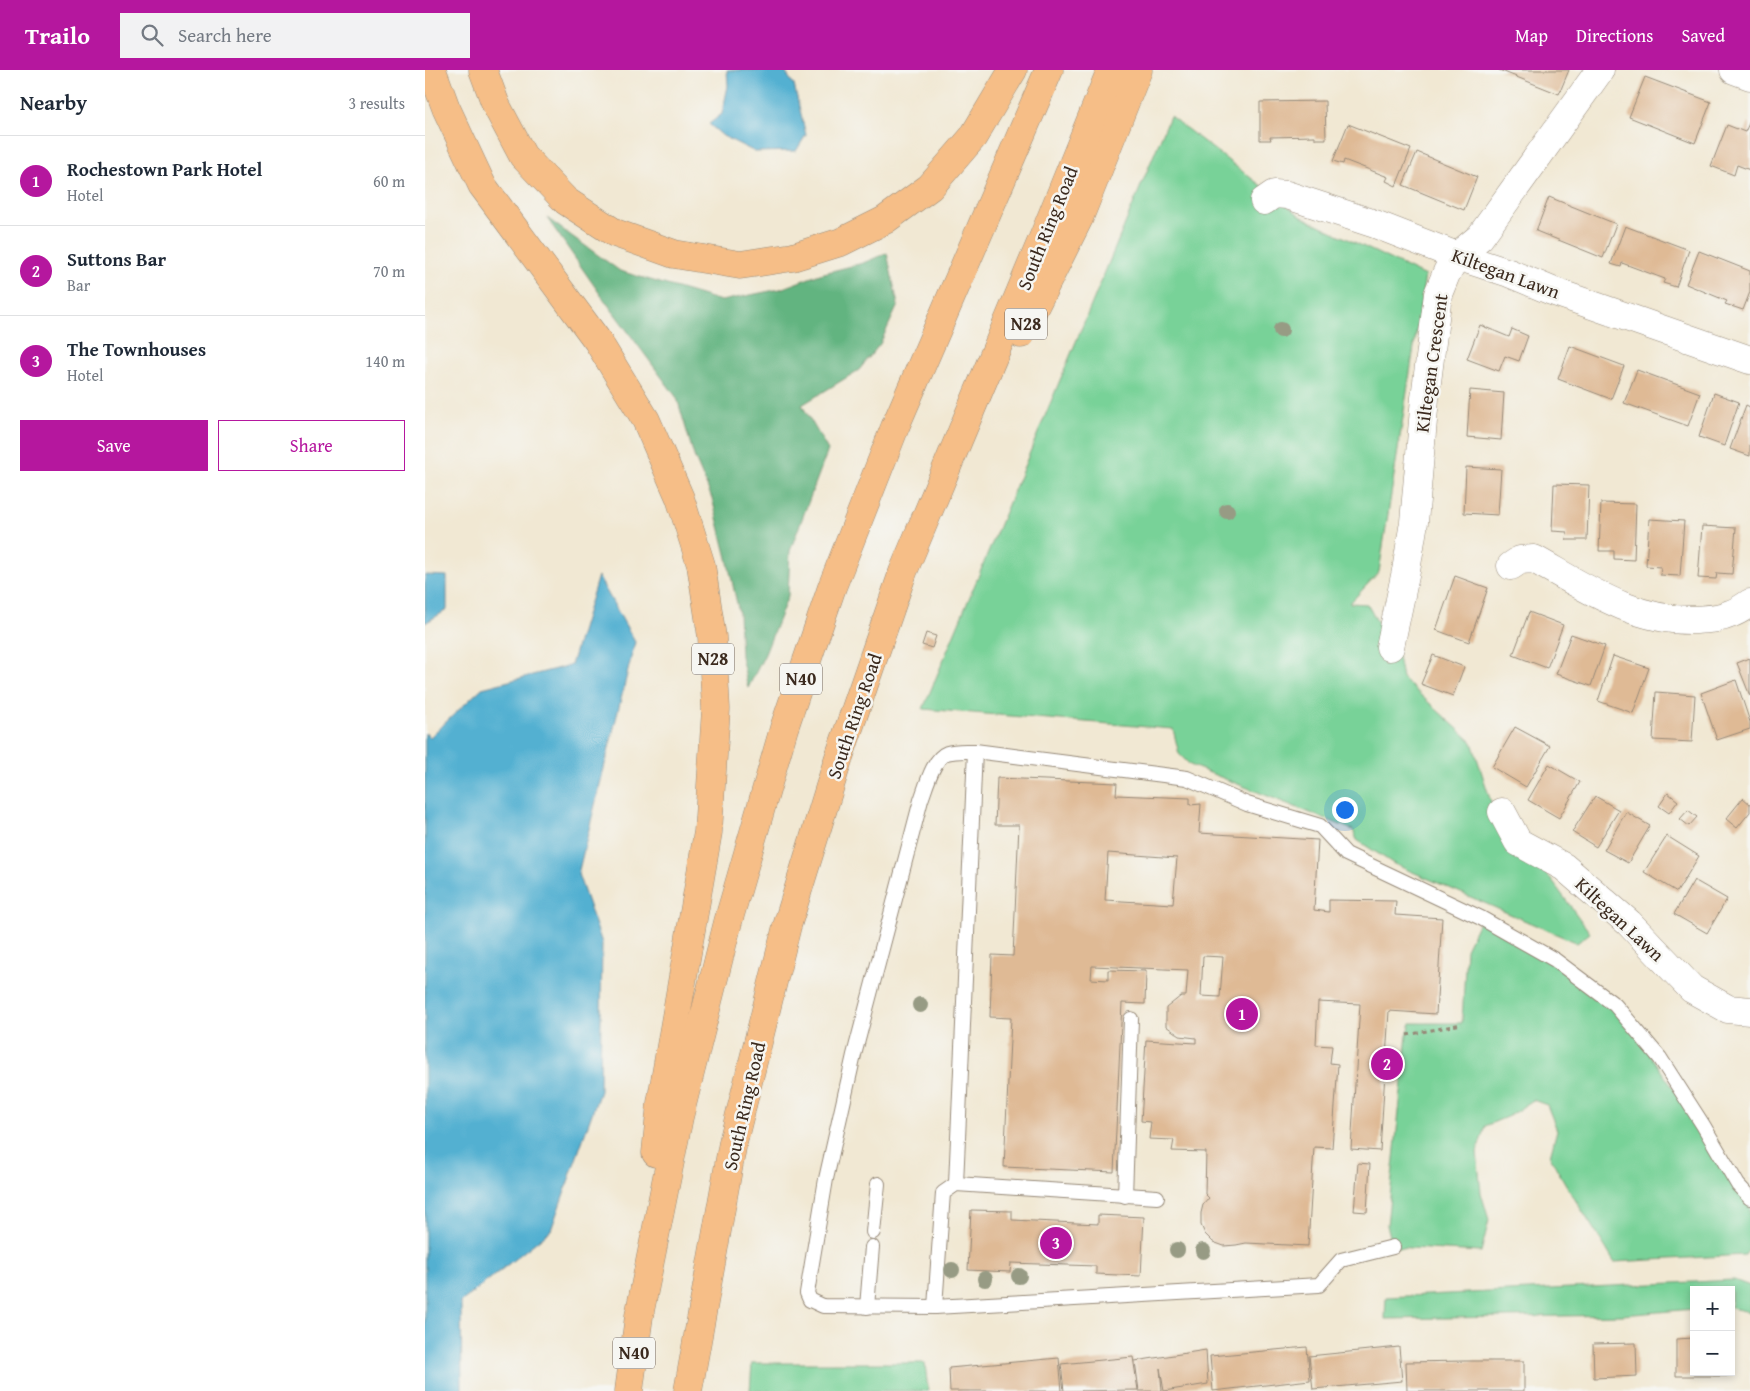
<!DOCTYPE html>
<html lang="en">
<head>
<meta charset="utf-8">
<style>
  :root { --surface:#fff; --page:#f2f2f3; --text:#1f2937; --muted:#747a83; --line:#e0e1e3; --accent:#b5179e }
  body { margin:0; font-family:"Gentium Book Plus",serif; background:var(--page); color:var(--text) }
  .controls { position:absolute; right:15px; bottom:15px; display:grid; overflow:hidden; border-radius:0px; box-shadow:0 2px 8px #0003 }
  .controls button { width:45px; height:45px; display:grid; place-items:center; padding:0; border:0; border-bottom:1px solid var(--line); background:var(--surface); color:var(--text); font:25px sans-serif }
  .you { position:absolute; left:919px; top:739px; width:18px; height:18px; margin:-12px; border:4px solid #fff; border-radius:50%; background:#1a73e8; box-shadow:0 0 0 8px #1a73e833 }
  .badge { display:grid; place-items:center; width:32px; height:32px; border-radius:50%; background:var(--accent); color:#fff; font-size:16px; font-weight:700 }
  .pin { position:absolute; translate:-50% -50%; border:2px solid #fff; box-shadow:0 1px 5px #0006 }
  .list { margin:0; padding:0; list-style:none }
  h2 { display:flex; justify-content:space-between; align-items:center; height:65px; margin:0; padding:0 20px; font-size:21px }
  h2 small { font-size:16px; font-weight:400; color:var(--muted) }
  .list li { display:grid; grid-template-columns:32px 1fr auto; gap:15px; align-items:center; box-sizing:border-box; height:90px; padding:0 20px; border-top:1px solid var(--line) }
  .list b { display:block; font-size:19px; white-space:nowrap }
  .list p { margin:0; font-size:16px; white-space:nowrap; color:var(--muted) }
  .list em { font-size:16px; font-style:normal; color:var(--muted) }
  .actions { display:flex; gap:10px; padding:15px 20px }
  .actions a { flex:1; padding:11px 0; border:1px solid var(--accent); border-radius:0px; text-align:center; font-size:18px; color:var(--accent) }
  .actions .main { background:var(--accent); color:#fff }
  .icon { flex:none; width:28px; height:28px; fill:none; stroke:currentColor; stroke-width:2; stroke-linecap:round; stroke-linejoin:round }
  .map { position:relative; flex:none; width:1325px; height:1321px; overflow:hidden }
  header { display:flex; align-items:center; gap:30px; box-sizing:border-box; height:70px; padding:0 25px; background:var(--accent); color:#fff }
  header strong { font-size:24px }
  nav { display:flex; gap:28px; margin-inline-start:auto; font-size:18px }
  .search { width:350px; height:45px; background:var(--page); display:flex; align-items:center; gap:12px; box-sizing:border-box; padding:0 18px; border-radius:0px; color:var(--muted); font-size:19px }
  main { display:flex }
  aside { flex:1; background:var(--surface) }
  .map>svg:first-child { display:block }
  .green { fill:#78d298; stroke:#5a7e5b }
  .forest { fill:#62b480; stroke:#4e6f4f }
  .water { fill:#53b0d1; stroke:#476d78 }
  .building { fill:#dfba95; fill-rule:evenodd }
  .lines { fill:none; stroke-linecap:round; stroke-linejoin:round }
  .service-casing { stroke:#968978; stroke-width:16 }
  .minor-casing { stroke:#968978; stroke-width:29 }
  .trunk-casing { stroke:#968978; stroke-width:29 }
  .path { stroke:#968978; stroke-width:3; stroke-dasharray:4 4; stroke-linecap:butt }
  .service { stroke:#fff; stroke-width:14 }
  .minor { stroke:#fff; stroke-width:28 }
  .trunk { stroke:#f6be87; stroke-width:28 }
  .tree { fill:#979b84 }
  .labels { text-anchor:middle; stroke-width:5; stroke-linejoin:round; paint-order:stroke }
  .shield { fill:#f6f6f2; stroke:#73675e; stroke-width:1 }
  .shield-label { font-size:18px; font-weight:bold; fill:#3b2a1e }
  .street-label { font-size:19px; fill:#3b2a1e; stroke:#f6f6f2 }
</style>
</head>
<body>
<header>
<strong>Trailo</strong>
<div class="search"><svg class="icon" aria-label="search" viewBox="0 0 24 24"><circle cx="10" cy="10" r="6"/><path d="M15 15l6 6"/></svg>Search here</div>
<nav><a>Map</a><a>Directions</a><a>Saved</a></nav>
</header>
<main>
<aside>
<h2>Nearby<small>3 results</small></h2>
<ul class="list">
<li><span class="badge">1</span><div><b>Rochestown Park Hotel</b><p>Hotel</p></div><em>60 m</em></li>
<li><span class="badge">2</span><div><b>Suttons Bar</b><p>Bar</p></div><em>70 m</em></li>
<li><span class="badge">3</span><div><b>The Townhouses</b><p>Hotel</p></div><em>140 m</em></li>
</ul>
<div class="actions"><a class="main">Save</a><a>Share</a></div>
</aside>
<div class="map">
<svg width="1325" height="1321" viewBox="0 0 1325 1321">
  <rect width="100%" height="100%" fill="#f6f6f2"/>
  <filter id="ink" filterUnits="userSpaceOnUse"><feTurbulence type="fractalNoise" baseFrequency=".02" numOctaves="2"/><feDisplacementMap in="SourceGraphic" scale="10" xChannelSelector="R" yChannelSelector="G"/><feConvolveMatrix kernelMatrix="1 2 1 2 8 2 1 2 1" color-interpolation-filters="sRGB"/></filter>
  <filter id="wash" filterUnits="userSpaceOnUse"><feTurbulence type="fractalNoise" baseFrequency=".0096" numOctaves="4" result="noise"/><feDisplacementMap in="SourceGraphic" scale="20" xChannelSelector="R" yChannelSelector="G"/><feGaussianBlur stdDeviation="1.12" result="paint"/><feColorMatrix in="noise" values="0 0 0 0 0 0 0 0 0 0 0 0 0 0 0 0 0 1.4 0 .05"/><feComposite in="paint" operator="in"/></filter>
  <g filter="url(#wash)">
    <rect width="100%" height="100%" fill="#f1e8d3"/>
    <g class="green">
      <path d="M745,46L877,147L1000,206L954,502L925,533L942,534L973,587L977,608L1047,672L1071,748L1114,793L1165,863L1152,873L969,794L932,770L928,760L765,695L754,684L748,659L498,639Z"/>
      <path d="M1056,848L1190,935L1325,1128V1178L1320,1185L1189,1192C1168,1156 1144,1123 1125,1086L1132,1060L1122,1035L1108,1030L1084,1046L1060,1056L1052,1082L1056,1123L1064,1150L1056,1182L968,1177L962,1155L982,965L986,953H1037L1041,879Z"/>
      <path d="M1309,1210L1325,1216V1242L1306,1238V1220H1269V1239L1197,1245L960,1249L961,1227Z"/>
      <path d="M327,1293H500L503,1321H325Z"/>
    </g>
    <path class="forest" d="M122,148L195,201L296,231L355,219L395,204L438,193L462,183L473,235L455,274L434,300L377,335L403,380L365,481L363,526L340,584L323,618L316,586L314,543L302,488L287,428L269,386L252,328L175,224Z"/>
    <g class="water">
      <path d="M302,0H359L369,15L381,65L371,81L330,82L298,66L284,54L297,44L303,16Z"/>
      <path d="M0,505L22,506V540L0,553Z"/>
      <path d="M173,506L210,572L153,804L177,873L175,1021L126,1160L36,1232L37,1321H0V663L5,667L57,618L146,595Z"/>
    </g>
    <g id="blocks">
      <g class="building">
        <path d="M1074,0H1144L1134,24Z"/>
        <path d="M1220,7L1286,32L1270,73L1204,47Z"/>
        <path d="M900,31L901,69H890V66L845,67L846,70H835V32Z"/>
        <path d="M1325,51V100L1312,95L1309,105L1286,96L1302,55L1320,62Z"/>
        <path d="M923,54L986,79L971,116L961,111L963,107L919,90L918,94L908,91Z"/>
        <path d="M992,82L1052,107L1039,140L978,115Z"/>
        <path d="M1124,127L1191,154L1178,188L1111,161Z"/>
        <path d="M1200,156L1264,180L1251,217L1238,213L1240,209L1197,193L1196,197L1186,194Z"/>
        <path d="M1274,181L1325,201V222L1318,240L1300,234L1302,231L1261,214Z"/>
        <path d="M1055,255L1084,267L1087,259L1103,266L1094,291L1080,286L1074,301L1042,289Z"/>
        <path d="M1145,276L1199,296L1186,329L1133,309Z"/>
        <path d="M1212,300L1275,323L1263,356L1199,333Z"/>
        <path d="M1045,320L1079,323L1076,370L1042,367Z"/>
        <path d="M1289,323L1314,332L1299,376L1274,367Z"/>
        <path d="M1321,335L1325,337V386L1305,379Z"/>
        <path d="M1041,397L1076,399L1073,445L1039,443Z"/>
        <path d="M1129,414L1164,415L1162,470H1141L1142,462L1127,461Z"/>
        <path d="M1176,433L1211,434L1209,490L1189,489V481H1174Z"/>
        <path d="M1224,449L1259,451L1255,506L1235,505L1236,497L1221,496Z"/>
        <path d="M1277,456L1311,458L1307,504L1292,503L1291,509L1273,508Z"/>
        <path d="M1030,506L1063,518L1044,572L1011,560Z"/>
        <path d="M1104,542L1138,555L1122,598L1088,585Z"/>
        <path d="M501,563L511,566L507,578L497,575Z"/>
        <path d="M1146,564L1180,576L1166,616L1131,604Z"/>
        <path d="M1008,585L1039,597L1028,626L996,614Z"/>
        <path d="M1188,586L1224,598L1208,643L1173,631Z"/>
        <path d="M1325,588V626L1312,593Z"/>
        <path d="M1311,610L1325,652V659L1292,670L1276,623Z"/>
        <path d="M1231,622L1270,625L1267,672L1228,670Z"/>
        <path d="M1090,657L1125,676L1101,717L1067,697Z"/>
        <path d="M1124,694L1155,712L1134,748L1103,730Z"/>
        <path d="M572,708L692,713L691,725L765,728V735L776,734L774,763L893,770L889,840L904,842V830L971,831L970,845L1017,848L1011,944L964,941L955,1081L926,1079L935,934L893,932L891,975L907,976L905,993L913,994L907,1078L889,1077L883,1176L821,1173L811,1175L799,1176L788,1172L780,1164L776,1155V1143L778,1135L784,1128L780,1124L781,1082L747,1081L749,1070L724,1069L726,1052L716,1051L721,970L771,973V968L755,966L741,956V938L756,926H761L763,900L667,896L666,909L683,910V900L721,901L720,934L697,933L689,1102L579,1097L586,948L565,947L567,885L588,886L594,755H570ZM683,783L752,788L748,834L680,830ZM778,886L798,887L795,927L776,926Z"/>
        <path d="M1243,723L1253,731L1244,743L1234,736Z"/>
        <path d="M1170,726L1194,740L1171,777L1147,762Z"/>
        <path d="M1318,728L1325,734V742L1312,758L1301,749Z"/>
        <path d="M1263,740L1272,747L1264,756L1255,749Z"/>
        <path d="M1201,742L1225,756L1203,793L1179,780Z"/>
        <path d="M1242,766L1274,786L1252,822L1219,802Z"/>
        <path d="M1269,810L1302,829L1282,863L1249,844Z"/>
        <path d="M933,1093L945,1094L942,1142L929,1141Z"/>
        <path d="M546,1140L587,1141V1150L673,1154V1145L719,1147L716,1206L671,1204V1196L586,1193L585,1202L543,1200Z"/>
        <path d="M1269,1268V1302H1302V1306H1251V1269Z"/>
        <path d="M1211,1273L1212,1306L1169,1308L1168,1274Z"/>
        <path d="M882,1277L885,1310L788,1321L785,1286Z"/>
        <path d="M974,1277L977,1311L888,1319L884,1286Z"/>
        <path d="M781,1280L783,1314L739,1321L735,1298L737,1321H714L710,1291Z"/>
        <path d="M708,1287L713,1320L639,1321L636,1294Z"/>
        <path d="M634,1288L637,1321H525L524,1298Z"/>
        <path d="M1039,1291H1099V1321H982L981,1292Z"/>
      </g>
    </g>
  </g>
  <g filter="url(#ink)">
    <use href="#blocks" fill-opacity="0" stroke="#968978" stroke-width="1"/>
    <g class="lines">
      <defs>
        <g id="service">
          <path d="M531,1114L550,681"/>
          <path d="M700,1126L706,949"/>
          <path d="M448,1162L453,1114"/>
          <path d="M968,1177L916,1190L894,1215L510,1237L398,1236L385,1230L382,1223L401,1109L429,985L496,730C501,717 508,688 522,683C531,680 541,681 550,681L762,708L822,734L895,756L921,784L1056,848L1130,890L1190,935L1235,988L1278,1055L1313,1115L1325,1128"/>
          <path d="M442,1237L447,1177"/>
          <path d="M510,1237L518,1123L531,1114L732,1127"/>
        </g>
        <g id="minor">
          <path d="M1309,0L1325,6"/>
          <path d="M839,131L849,124L862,125L950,154L1032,186L1084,203L1127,221L1325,290"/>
          <path d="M1086,496L1095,490L1109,489C1161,518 1210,552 1271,550C1283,549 1294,549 1305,544C1312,542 1319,537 1325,533"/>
          <path d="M965,577L981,501L989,452L1000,328L1013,224L1022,202L1032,186L1055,167L1175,0"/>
          <path d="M1077,742L1093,772L1139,797L1204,853L1267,919L1303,939L1325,941"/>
        </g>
        <g id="trunk">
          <path d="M7,0L21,38L57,115L172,270L221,350L255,428L276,495L287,567L291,639L283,762L236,1033L231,1083"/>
          <path d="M58,0L71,35L98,86L141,131L190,163L249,184L315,195L368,187L416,172L460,150L505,117L548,67L588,0"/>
          <path d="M596,264L654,148L713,0"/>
          <path d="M204,1321L214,1246L254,1047L303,852L359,658L407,517L470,357L624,0"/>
          <path d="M263,1321L308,1072L362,856L413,690L478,502L620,163L686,0"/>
        </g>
      </defs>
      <use href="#service" class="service-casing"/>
      <use href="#minor" class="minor-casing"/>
      <use href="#trunk" class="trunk-casing"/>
      <path class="path" d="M982,965L1037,954"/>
      <use href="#service" class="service"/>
      <use href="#minor" class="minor"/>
      <use href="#trunk" class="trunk"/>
    </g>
    <g class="tree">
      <circle cx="856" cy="260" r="8"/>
      <circle cx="802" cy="441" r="8"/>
      <circle cx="495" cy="935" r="8"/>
      <circle cx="752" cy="1180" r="8"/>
      <circle cx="778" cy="1181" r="8"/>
      <circle cx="527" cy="1200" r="8"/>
      <circle cx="594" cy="1206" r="8"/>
      <circle cx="560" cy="1209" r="8"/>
    </g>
  </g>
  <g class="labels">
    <g class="shield">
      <rect x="580" y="238.5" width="42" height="31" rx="4"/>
      <rect x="267" y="573.5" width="42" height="31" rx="4"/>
      <rect x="355" y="593.5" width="42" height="31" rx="4"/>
      <rect x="188" y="1267.5" width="42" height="31" rx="4"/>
    </g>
    <g class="shield-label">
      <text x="601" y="260">N28</text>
      <text x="288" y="595">N28</text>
      <text x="376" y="615">N40</text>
      <text x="209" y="1289">N40</text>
    </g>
    <g class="street-label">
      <text transform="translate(622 158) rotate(-68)" y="7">South Ring Road</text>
      <text transform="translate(1081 203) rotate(20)" y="7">Kiltegan Lawn</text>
      <text transform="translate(1006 293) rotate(-82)" y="7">Kiltegan Crescent</text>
      <text transform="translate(429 646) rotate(-71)" y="7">South Ring Road</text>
      <text transform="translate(1195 849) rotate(43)" y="7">Kiltegan Lawn</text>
      <text transform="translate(319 1036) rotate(-77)" y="7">South Ring Road</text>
    </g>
  </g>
</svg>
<div class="controls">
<button>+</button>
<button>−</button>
</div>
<div class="you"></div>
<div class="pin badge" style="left:817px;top:944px">1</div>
<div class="pin badge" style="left:962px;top:994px">2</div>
<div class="pin badge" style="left:631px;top:1173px">3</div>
</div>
</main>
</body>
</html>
